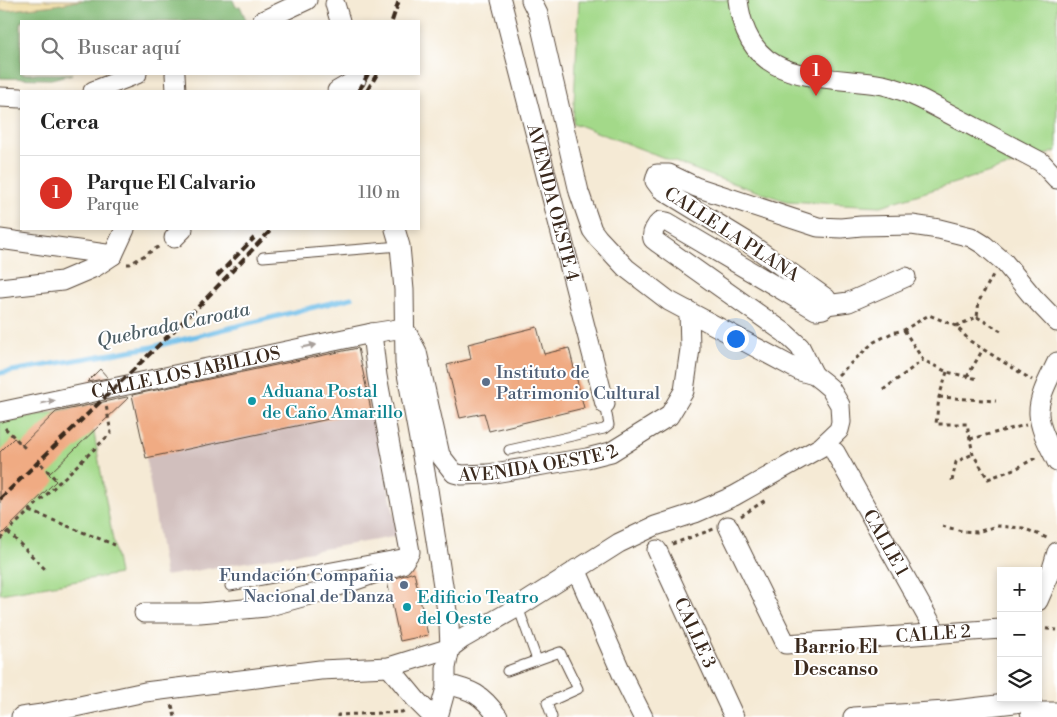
<!DOCTYPE html>
<html lang="es">
<head>
<meta charset="utf-8">
<style>
  :root { --surface:#fff; --page:#f6f6f6; --text:#222; --muted:#767676; --line:#e0e0e0; --accent:#d93025 }
  body { margin:0; font-family:"Libre Bodoni",serif; background:var(--page); color:var(--text) }
  .controls { position:absolute; right:15px; bottom:15px; display:grid; overflow:hidden; border-radius:0px; box-shadow:0 2px 8px #0003 }
  .controls button { width:45px; height:45px; display:grid; place-items:center; padding:0; border:0; border-bottom:1px solid var(--line); background:var(--surface); color:var(--text); font:25px sans-serif }
  .you { position:absolute; left:735px; top:338px; width:18px; height:18px; margin:-12px; border:4px solid #fff; border-radius:50%; background:#1a73e8; box-shadow:0 0 0 8px #1a73e833 }
  .badge { display:grid; place-items:center; width:32px; height:32px; border-radius:50%; background:var(--accent); color:#fff; font-size:16px; font-weight:700 }
  .pin { position:absolute; translate:-50% -41px; filter:drop-shadow(0 1px 2px #0008) }
  .pin::after { content:''; position:absolute; top:26px; width:18px; height:15px; background:inherit; clip-path:polygon(0 0,100% 0,50% 100%) }
  .list { margin:0; padding:0; list-style:none }
  h2 { display:flex; justify-content:space-between; align-items:center; height:65px; margin:0; padding:0 20px; font-size:21px }
  h2 small { font-size:16px; font-weight:400; color:var(--muted) }
  .list li { display:grid; grid-template-columns:32px 1fr auto; gap:15px; align-items:center; box-sizing:border-box; height:75px; padding:0 20px; border-top:1px solid var(--line) }
  .list b { display:block; font-size:19px; white-space:nowrap }
  .list p { margin:0; font-size:16px; white-space:nowrap; color:var(--muted) }
  .list em { font-size:16px; font-style:normal; color:var(--muted) }
  .icon { flex:none; width:28px; height:28px; fill:none; stroke:currentColor; stroke-width:2; stroke-linecap:round; stroke-linejoin:round }
  .map { position:relative; flex:none; width:1057px; height:717px; overflow:hidden }
  .search { position:absolute; background:var(--surface); box-shadow:0 2px 8px #0003; left:20px; top:20px; width:400px; height:55px; display:flex; align-items:center; gap:12px; box-sizing:border-box; padding:0 18px; border-radius:0px; color:var(--muted); font-size:19px }
  .panel { position:absolute; background:var(--surface); box-shadow:0 2px 8px #0003; left:20px; top:90px; width:400px; height:140px; border-radius:0px }
  .map>svg:first-child { display:block }
  .industrial { fill:#d1bfbd }
  .green { fill:#a3d989; stroke:#6f8254 }
  .forest { fill:#82b975; stroke:#5e724a }
  .sand { fill:#eeda9e; stroke:#94825e }
  .lines { fill:none; stroke-linecap:round; stroke-linejoin:round }
  .stream { stroke:#6ebee9; stroke-width:5 }
  .building { fill:#f0ab83 }
  .lane-casing { stroke:#574739; stroke-width:11 }
  .street-casing { stroke:#574739; stroke-width:21 }
  .path { stroke:#574739; stroke-width:3; stroke-dasharray:4 4; stroke-linecap:butt }
  .lane { stroke:#fff; stroke-width:9 }
  .street { stroke:#fff; stroke-width:19 }
  .rail { stroke:#3b2a1e; stroke-width:4; stroke-dasharray:8 4; stroke-linecap:butt }
  .oneway { fill:#a79f9a }
  .service-dot { fill:#5c6f8a; stroke:#fff; stroke-width:2 }
  .culture-dot { fill:#0f9aa8; stroke:#fff; stroke-width:2 }
  .labels { text-anchor:middle; stroke-width:4; stroke-linejoin:round; paint-order:stroke }
  .street-label { font-size:18px; fill:#3b2a1e; stroke:#fff }
  .service-label { font-size:18px; fill:#4e5e75; stroke:#fff; text-anchor:start }
  .culture-label { font-size:18px; fill:#0d838f; stroke:#fff; text-anchor:start }
  .water-label { font-size:19px; font-style:italic; fill:#4d5e65; stroke:#fff }
  .neighbourhood-label { font-size:19px; font-weight:bold; fill:#3b2a1e; stroke:#fff }
</style>
</head>
<body>
<div class="map">
<svg width="1057" height="717" viewBox="0 0 1057 717">
  <rect width="100%" height="100%" fill="#fff"/>
  <filter id="ink" filterUnits="userSpaceOnUse"><feTurbulence type="fractalNoise" baseFrequency=".02" numOctaves="2"/><feDisplacementMap in="SourceGraphic" scale="10" xChannelSelector="R" yChannelSelector="G"/><feConvolveMatrix kernelMatrix="1 2 1 2 8 2 1 2 1" color-interpolation-filters="sRGB"/></filter>
  <filter id="wash" filterUnits="userSpaceOnUse"><feTurbulence type="fractalNoise" baseFrequency=".0096" numOctaves="4" result="noise"/><feDisplacementMap in="SourceGraphic" scale="20" xChannelSelector="R" yChannelSelector="G"/><feGaussianBlur stdDeviation="1.12" result="paint"/><feColorMatrix in="noise" values="0 0 0 0 0 0 0 0 0 0 0 0 0 0 0 0 0 1.4 0 .05"/><feComposite in="paint" operator="in"/></filter>
  <g filter="url(#wash)">
    <rect width="100%" height="100%" fill="#f5ead5"/>
    <path class="industrial" d="M371,410L399,536L165,576L146,458Z"/>
    <g class="green">
      <path d="M579,0H1057V151L881,206L786,201L717,178L573,123Z"/>
      <path d="M89,405L119,574L0,594V422Z"/>
    </g>
    <path class="forest" d="M82,0H233L236,7L240,6L246,20L243,21H21V74H72L51,79L0,78V11L55,5Z"/>
    <path class="sand" d="M0,0H82L55,5L0,11Z"/>
    <g class="lines">
      <path class="stream" d="M0,373L152,347L351,298"/>
    </g>
    <g id="blocks">
      <g class="building">
        <path d="M537,327L544,354L569,348L584,408L489,431L484,413L460,418L447,365L471,359L468,344Z"/>
        <path d="M358,348L371,410L146,458L132,395Z"/>
        <path d="M100,369L108,378L87,382Z"/>
        <path d="M127,397L128,398L49,474L56,481L0,536V452L14,438L22,445L56,412Z"/>
        <path d="M414,572L428,635L400,641L387,581Z"/>
      </g>
    </g>
  </g>
  <g filter="url(#ink)">
    <use href="#blocks" fill-opacity="0" stroke="#574739" stroke-width="1"/>
    <g class="lines">
      <defs>
        <g id="lane">
          <path d="M263,257L400,246"/>
          <path d="M509,450L604,429L609,425L605,404"/>
          <path d="M230,586L408,553"/>
          <path d="M518,607L537,660"/>
          <path d="M507,671L560,652L578,689L547,703L552,717"/>
        </g>
        <g id="street">
          <path id="s1" d="M501,0L605,404"/>
          <path d="M738,0C748,87 818,74 883,85C897,88 911,94 923,100L1041,162L1057,179"/>
          <path d="M335,4L340,21"/>
          <path d="M262,21L307,0"/>
          <path d="M175,74L176,91"/>
          <path d="M93,91L137,74"/>
          <path d="M337,91L356,80"/>
          <path d="M0,97L21,98"/>
          <path d="M395,229L400,246L404,290L405,363L427,483L449,624L450,648L446,668V688L438,717"/>
          <path d="M174,238L183,229"/>
          <path d="M0,239L113,255"/>
          <path d="M0,288L62,281L95,267L113,255L125,229"/>
          <path d="M826,305L849,302L906,277"/>
          <path id="s2" d="M407,333L417,352L440,455L454,473L462,475L488,474L587,458L611,452L669,416L684,391L690,349L689,311"/>
          <path d="M1057,362C1050,377 1038,397 1039,414C1040,431 1050,447 1057,462"/>
          <path d="M814,375L800,347L785,333L658,243L653,239C651,233 656,225 661,221L667,222L816,310L823,309L828,302L826,298L746,241L661,189L655,181L657,174H669L696,187L818,227L841,228L861,226L912,225L939,229L971,237L984,245L1004,262L1033,297L1057,322"/>
          <path id="s3" d="M0,412L372,333L404,328"/>
          <path id="s4" d="M835,452L937,634"/>
          <path id="s5" d="M728,526L786,644L1001,629"/>
          <path id="s6" d="M657,550L734,717"/>
          <path d="M576,569L625,681L643,717"/>
          <path d="M1038,601L1052,569L1057,552"/>
          <path d="M144,613H200L266,607L324,591L402,564L410,552L377,376L372,333"/>
          <path d="M389,667L418,702L433,717"/>
          <path d="M446,684C472,690 482,694 498,717"/>
          <path d="M1030,712H1057"/>
          <path d="M21,717L42,714L145,692L320,670L389,667L450,648L462,639L518,607L619,543L655,526L695,513L734,496L821,447L839,430L841,422L840,405L830,388L823,382L814,375L800,371L669,301L626,268L598,238L592,230L579,192L538,14L531,0"/>
          <path d="M853,717L946,711L1031,701"/>
        </g>
      </defs>
      <use href="#lane" class="lane-casing"/>
      <use href="#street" class="street-casing"/>
      <g class="path">
        <path d="M127,264H130L160,246"/>
        <path d="M977,317L1001,331"/>
        <path d="M956,326L977,317L979,301L994,273"/>
        <path d="M904,330L923,360L947,372L978,379"/>
        <path d="M947,372L939,397L936,424H967L973,454L988,479L1019,467L1037,457"/>
        <path d="M838,375L874,342L892,333L904,330L929,315L956,326L970,341L1032,380"/>
        <path d="M967,377L983,349"/>
        <path d="M883,390L923,360"/>
        <path d="M939,397L996,401"/>
        <path d="M5,428L26,449"/>
        <path d="M970,439L1026,425"/>
        <path d="M41,464L59,483"/>
        <path d="M952,481L956,462L973,454"/>
        <path d="M30,511L115,545"/>
        <path d="M741,516L767,499"/>
        <path d="M942,526L962,531L977,532L997,526L1023,528L1047,538"/>
        <path d="M8,532L46,570"/>
        <path d="M0,539L111,433L106,405"/>
        <path d="M672,544L714,529"/>
        <path d="M1038,628L1057,630"/>
        <path d="M172,705L175,717"/>
        <path d="M338,717V715L402,712L405,710"/>
      </g>
      <use href="#lane" class="lane"/>
      <use href="#street" class="street"/>
      <g class="rail">
        <path d="M392,21L399,0"/>
        <path d="M359,91L368,74"/>
        <path d="M367,91L377,74"/>
        <path d="M217,276L254,238"/>
        <path d="M0,499L196,309L272,229"/>
      </g>
    </g>
    <defs><path id="oneway-solid" d="M-6-.8H1V-3.2L6.5 0L1 3.2V.8H-6Z" transform="scale(1.25)"/></defs>
    <g class="oneway">
      <use href="#oneway-solid" transform="translate(309 346) rotate(-12)"/>
      <use href="#oneway-solid" transform="translate(48 402) rotate(-12)"/>
    </g>
  </g>
  <g class="service-dot">
    <circle cx="486" cy="382" r="5"/>
    <circle cx="404" cy="585" r="5"/>
  </g>
  <g class="culture-dot">
    <circle cx="252" cy="401" r="5"/>
    <circle cx="407" cy="607" r="5"/>
  </g>
  <g class="labels">
    <g class="street-label">
      <text dy="6" stroke="none"><textPath href="#s1" startOffset="209">AVENIDA OESTE 4</textPath></text>
      <text transform="translate(732 234) rotate(33)" y="6">CALLE LA PLANA</text>
      <text dy="6" stroke="none"><textPath href="#s3" startOffset="190">CALLE LOS JABILLOS</textPath></text>
      <text dy="6" stroke="none"><textPath href="#s2" startOffset="235">AVENIDA OESTE 2</textPath></text>
      <text dy="6" stroke="none"><textPath href="#s4" startOffset="104">CALLE 1</textPath></text>
      <text dy="6" stroke="none"><textPath href="#s6" startOffset="91">CALLE 3</textPath></text>
      <text dy="6" stroke="none"><textPath href="#s5" startOffset="279">CALLE 2</textPath></text>
    </g>
    <g class="service-label">
      <text x="496" y="378">Instituto de<tspan x="496" dy="21">Patrimonio Cultural</tspan></text>
      <text x="394" y="581" text-anchor="end">Fundación Compañia<tspan x="394" dy="21">Nacional de Danza</tspan></text>
    </g>
    <g class="culture-label">
      <text x="262" y="397">Aduana Postal<tspan x="262" dy="21">de Caño Amarillo</tspan></text>
      <text x="417" y="603">Edificio Teatro<tspan x="417" dy="21">del Oeste</tspan></text>
    </g>
    <g class="water-label">
      <text transform="translate(173 324) rotate(-12)" y="7">Quebrada Caroata</text>
    </g>
    <g class="neighbourhood-label">
      <text x="836" y="653">Barrio El<tspan x="836" dy="22">Descanso</tspan></text>
    </g>
  </g>
</svg>
<div class="controls">
<button>+</button>
<button>−</button>
<button><svg class="icon" aria-label="layers" viewBox="0 0 24 24"><path d="M12 4l9 5-9 5-9-5zM3 14l9 5 9-5"/></svg></button>
</div>
<div class="you"></div>
<div class="pin badge" style="left:816px;top:96px">1</div>
<div class="search"><svg class="icon" aria-label="search" viewBox="0 0 24 24"><circle cx="10" cy="10" r="6"/><path d="M15 15l6 6"/></svg>Buscar aquí</div>
<section class="panel">
<h2>Cerca<small></small></h2>
<ul class="list">
<li><span class="badge">1</span><div><b>Parque El Calvario</b><p>Parque</p></div><em>110 m</em></li>
</ul>
</section>
</div>
</body>
</html>
